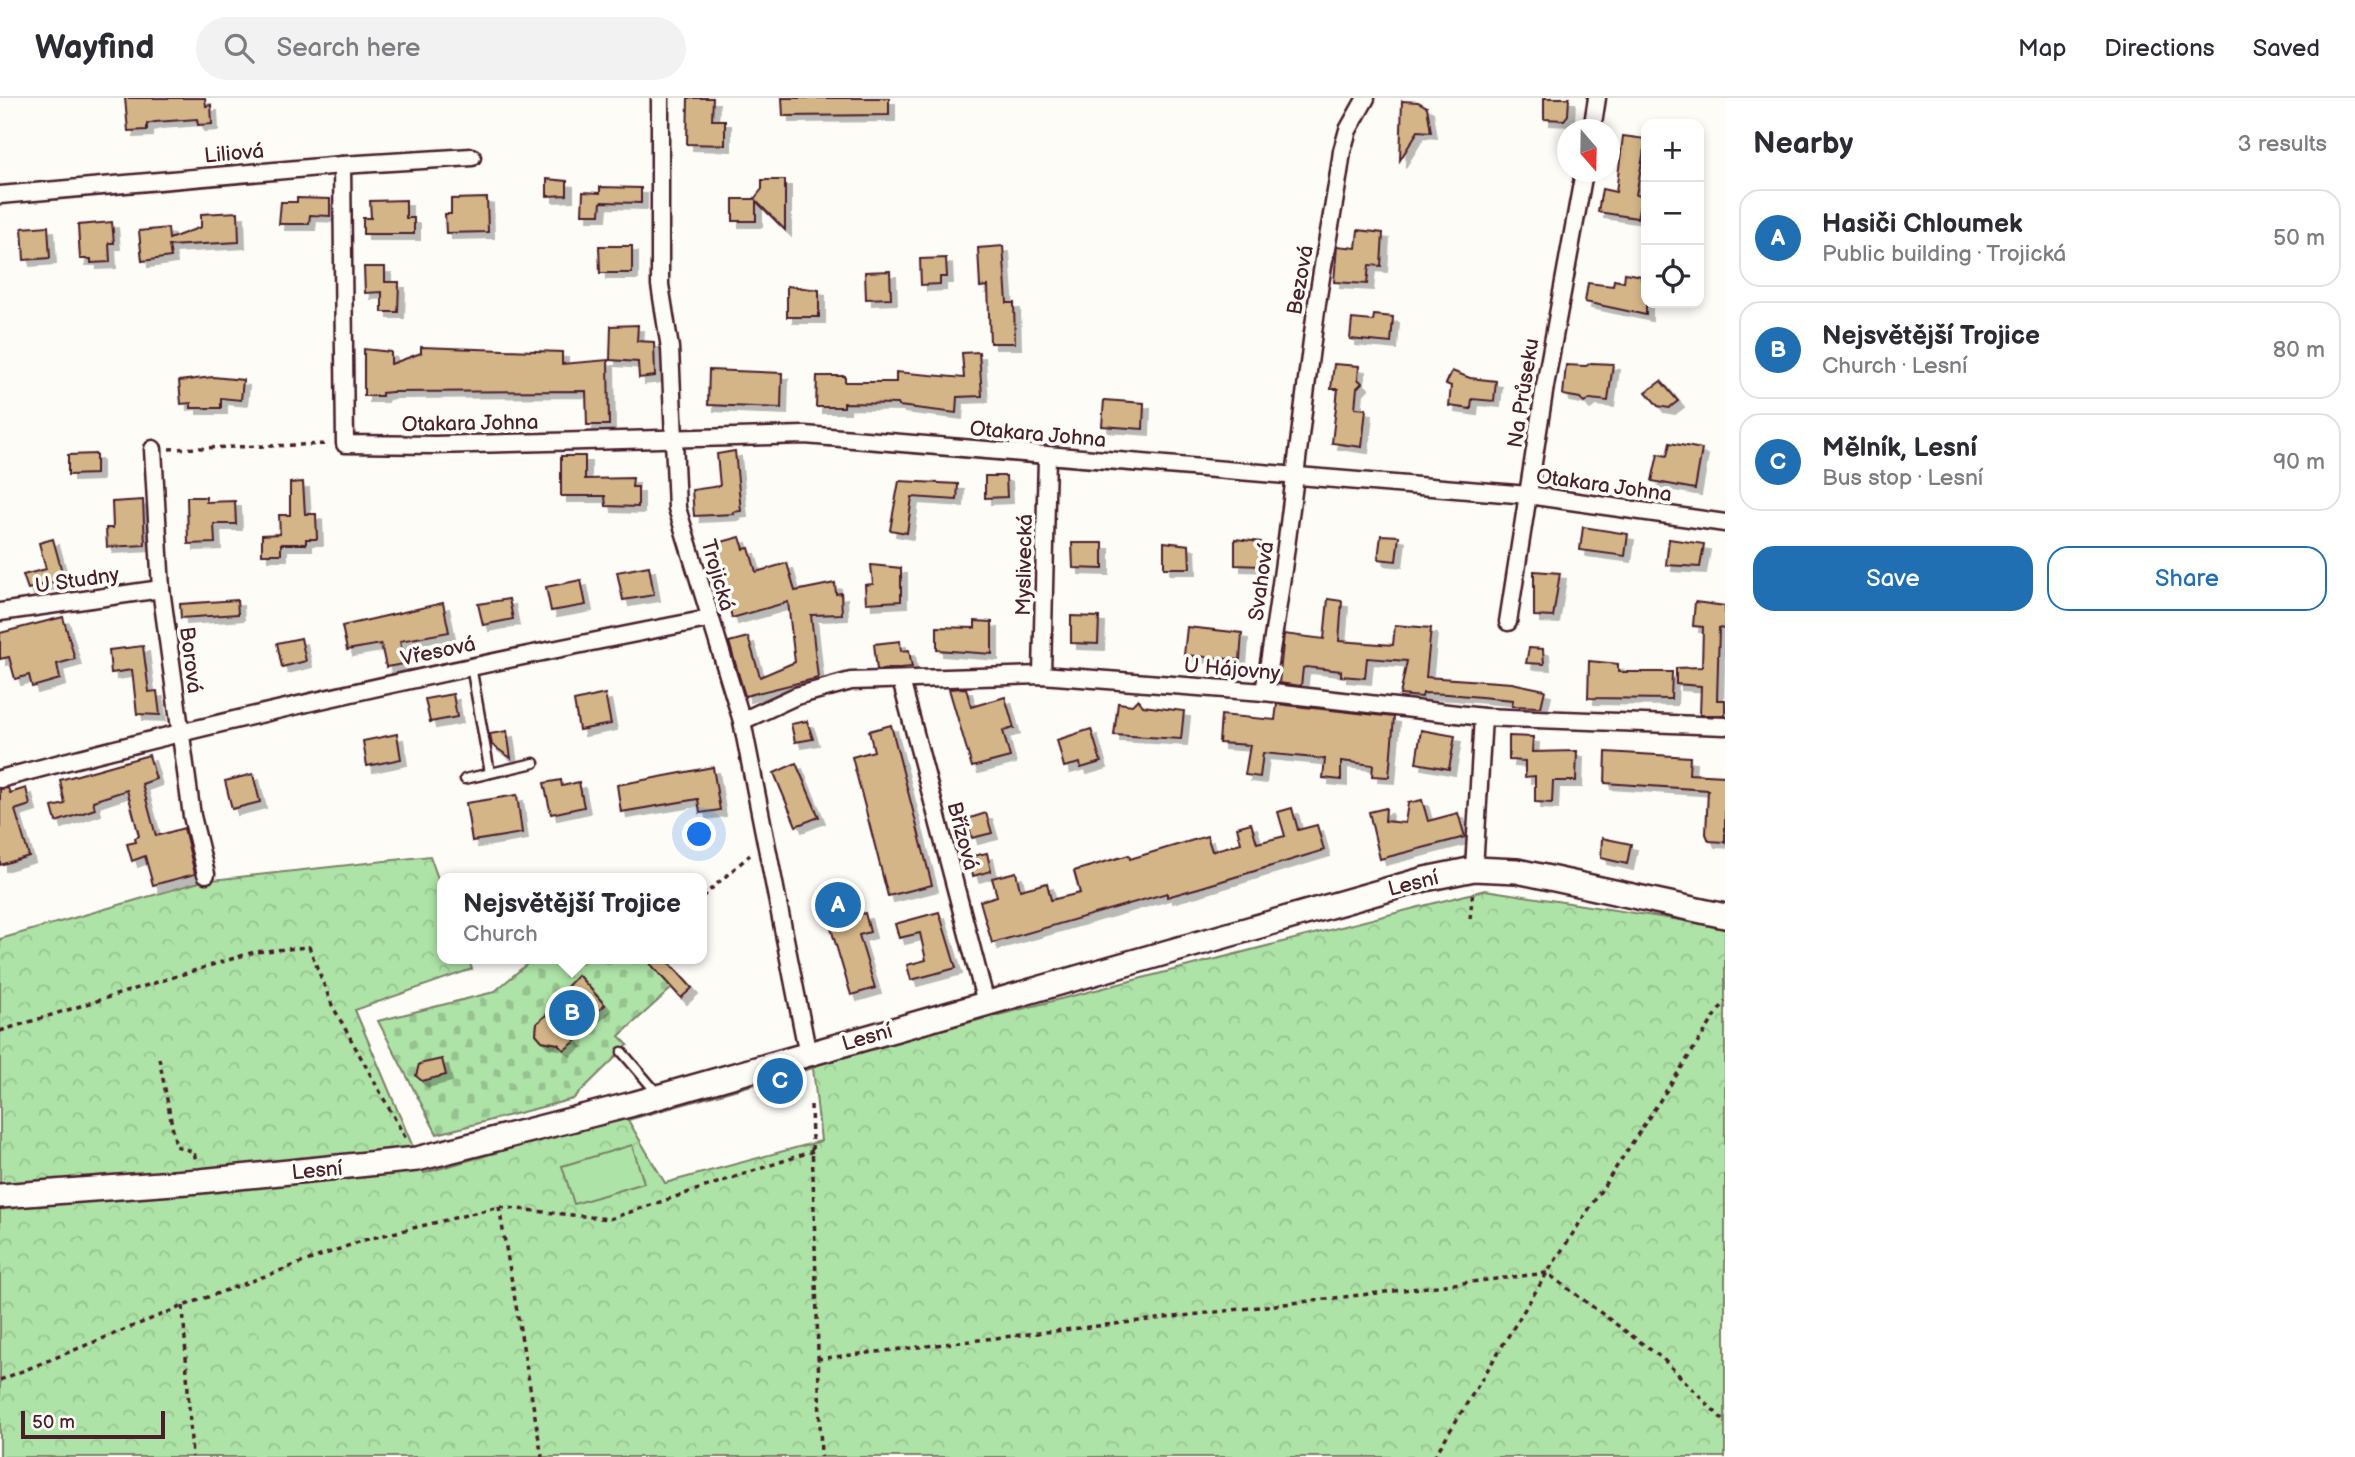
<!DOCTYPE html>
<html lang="en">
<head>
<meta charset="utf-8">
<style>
  :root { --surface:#fff; --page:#f2f2f3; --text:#2b2b33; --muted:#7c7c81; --line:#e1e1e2; --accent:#1f6fb2 }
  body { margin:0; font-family:"Balsamiq Sans",sans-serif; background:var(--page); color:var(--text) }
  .controls { position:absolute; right:21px; top:21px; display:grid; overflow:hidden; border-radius:14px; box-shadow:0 4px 10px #0003 }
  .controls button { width:63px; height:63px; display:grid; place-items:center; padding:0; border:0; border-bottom:2px solid var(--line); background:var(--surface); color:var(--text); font:35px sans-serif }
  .compass { position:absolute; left:1557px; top:21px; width:63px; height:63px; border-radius:50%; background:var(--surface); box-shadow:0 4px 10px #0003; rotate:160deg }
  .scale { position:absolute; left:21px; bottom:18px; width:144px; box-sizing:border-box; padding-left:7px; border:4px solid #4a1f2b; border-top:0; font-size:19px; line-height:24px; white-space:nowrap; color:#4a1f2b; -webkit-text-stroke:5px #fdfcf7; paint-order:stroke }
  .you { position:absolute; left:700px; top:737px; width:24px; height:24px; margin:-18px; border:5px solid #fff; border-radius:50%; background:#1a73e8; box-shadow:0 0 0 10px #1a73e833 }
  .badge { display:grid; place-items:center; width:46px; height:46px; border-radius:50%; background:var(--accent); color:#fff; font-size:23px; font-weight:700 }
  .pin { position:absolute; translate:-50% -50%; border:4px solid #fff; box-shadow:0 2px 7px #0006 }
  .popup { position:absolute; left:437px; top:775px; width:270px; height:91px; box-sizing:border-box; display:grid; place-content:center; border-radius:14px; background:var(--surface); filter:drop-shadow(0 2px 5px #0005); font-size:23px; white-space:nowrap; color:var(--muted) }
  .popup b { font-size:26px; color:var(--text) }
  .popup::after { content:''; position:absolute; left:50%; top:100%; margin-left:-14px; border:14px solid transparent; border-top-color:var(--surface) }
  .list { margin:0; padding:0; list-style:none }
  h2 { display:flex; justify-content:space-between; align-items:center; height:91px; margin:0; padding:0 28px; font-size:30px }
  h2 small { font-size:23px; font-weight:400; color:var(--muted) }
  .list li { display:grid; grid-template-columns:46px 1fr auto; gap:21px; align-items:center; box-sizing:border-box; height:98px; margin:0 14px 14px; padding:0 14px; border:2px solid var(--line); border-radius:21px }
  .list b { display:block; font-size:26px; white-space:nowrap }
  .list p { margin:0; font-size:23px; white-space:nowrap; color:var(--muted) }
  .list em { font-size:23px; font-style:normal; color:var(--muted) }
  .actions { display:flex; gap:14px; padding:21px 28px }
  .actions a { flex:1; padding:16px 0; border:2px solid var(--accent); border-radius:21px; text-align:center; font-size:24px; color:var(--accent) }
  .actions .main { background:var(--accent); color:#fff }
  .icon { flex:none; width:38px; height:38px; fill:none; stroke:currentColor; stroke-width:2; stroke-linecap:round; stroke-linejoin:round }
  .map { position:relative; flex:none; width:1725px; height:1359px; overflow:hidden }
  header { display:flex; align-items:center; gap:42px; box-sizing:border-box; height:98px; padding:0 35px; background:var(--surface); border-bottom:2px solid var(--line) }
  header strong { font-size:33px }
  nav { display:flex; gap:38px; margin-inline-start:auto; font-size:24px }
  .search { width:490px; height:63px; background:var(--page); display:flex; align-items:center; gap:18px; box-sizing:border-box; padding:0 24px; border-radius:38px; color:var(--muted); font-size:26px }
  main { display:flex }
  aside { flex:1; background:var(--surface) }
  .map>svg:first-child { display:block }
  .forest { fill:url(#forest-crowns); stroke:#7c8168; stroke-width:2; fill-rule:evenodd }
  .cemetery { fill:url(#cemetery-stones); stroke:#7c8168; stroke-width:2; fill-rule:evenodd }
  .park { fill:#ade3a6; stroke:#7c8168; stroke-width:2 }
  .building { fill:#d3b588; stroke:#4a1f2b; stroke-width:2; filter:url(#shadow) }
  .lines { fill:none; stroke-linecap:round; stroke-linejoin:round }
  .lane-casing { stroke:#4a1f2b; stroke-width:13 }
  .street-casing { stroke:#4a1f2b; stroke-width:21 }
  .secondary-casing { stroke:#4a1f2b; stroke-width:28 }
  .path { stroke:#4a1f2b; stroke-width:3.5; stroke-dasharray:5 5; stroke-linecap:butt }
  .lane { stroke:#fdfcf7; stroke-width:8 }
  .street { stroke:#fdfcf7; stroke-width:16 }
  .secondary { stroke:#fdfcf7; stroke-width:23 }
  .labels { text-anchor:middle; stroke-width:7; stroke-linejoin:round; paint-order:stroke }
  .street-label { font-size:21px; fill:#4a1f2b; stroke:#fdfcf7 }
</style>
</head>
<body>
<header>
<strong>Wayfind</strong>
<div class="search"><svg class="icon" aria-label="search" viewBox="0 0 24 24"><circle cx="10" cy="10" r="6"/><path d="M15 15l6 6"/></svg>Search here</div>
<nav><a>Map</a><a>Directions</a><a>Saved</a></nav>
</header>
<main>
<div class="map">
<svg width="1725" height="1359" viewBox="0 0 1725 1359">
  <defs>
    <pattern id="forest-crowns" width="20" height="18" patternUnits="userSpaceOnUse" patternTransform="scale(1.75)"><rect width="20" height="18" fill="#ade3a6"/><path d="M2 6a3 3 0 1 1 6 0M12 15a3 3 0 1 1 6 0" fill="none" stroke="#96c28f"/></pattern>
    <pattern id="cemetery-stones" width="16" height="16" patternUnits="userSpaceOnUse" patternTransform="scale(1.75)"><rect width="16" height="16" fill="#ade3a6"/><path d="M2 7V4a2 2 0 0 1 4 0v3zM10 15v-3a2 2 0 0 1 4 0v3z" fill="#96c28f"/></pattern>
    <filter id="shadow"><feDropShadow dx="6" dy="6" stdDeviation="0" flood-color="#0004"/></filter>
  </defs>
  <rect width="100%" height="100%" fill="#fdfcf7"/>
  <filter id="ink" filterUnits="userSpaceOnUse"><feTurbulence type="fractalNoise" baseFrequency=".0143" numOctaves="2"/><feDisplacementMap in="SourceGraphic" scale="14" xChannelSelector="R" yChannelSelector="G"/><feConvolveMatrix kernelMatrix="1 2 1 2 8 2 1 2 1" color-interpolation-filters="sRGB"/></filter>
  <g filter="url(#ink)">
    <path class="forest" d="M430,758L442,792V861H468L472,871L355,912L424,1075L827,961L1485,792L1725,829V1359H0V841L203,783ZM813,970L821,1043L665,1085L628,1022Z"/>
    <path class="cemetery" d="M533,861H550L553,864L556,861H646L672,890L619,938L628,947L573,1001L437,1036L378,923L494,894ZM578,877L605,907L574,931L571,937L576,943L564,952L554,942L551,945L543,943L536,936L537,925L550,913L547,910Z"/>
    <path class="park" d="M632,1047L644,1085L574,1106L562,1068Z"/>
    <g class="building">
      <path d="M125,0H205L206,8L211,7L212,26L198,27L197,21L155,24L147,26V32L128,33Z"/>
      <path d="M688,0H713L712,22H725V47L687,46Z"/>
      <path d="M782,0H889V17L783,18Z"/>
      <path d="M1544,0H1569L1568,17L1564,22L1544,21Z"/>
      <path d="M1402,3L1418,4L1427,9L1431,34L1418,33L1400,62Z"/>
      <path d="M1623,38L1646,41L1636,97L1642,98L1637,120L1598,114L1602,91L1616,94Z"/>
      <path d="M547,81L567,83V97L547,98Z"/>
      <path d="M762,82H785V132L756,103V123H733V101H754L762,91Z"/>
      <path d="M600,89L641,90V105L601,104L600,116H582L583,94L600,95Z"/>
      <path d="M297,100L330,101V118L310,117L309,126H279L281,104H297Z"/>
      <path d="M487,100L488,134L446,135L445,116H451V101Z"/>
      <path d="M406,102V120H414V136H363V120H371L370,103Z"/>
      <path d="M238,114L239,144L169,148L171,159L142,163L139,133L168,130L169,141L201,129V116Z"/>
      <path d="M112,124L114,145H109L110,164L91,165V161H80L78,127Z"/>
      <path d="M48,128L50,160L24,162L22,130Z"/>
      <path d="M1358,132L1383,135L1381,168L1369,167L1367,186L1334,184L1337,148L1356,150Z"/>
      <path d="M599,148H632V175H600Z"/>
      <path d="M1003,148L1007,205H1014L1015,245H990L988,188L980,189L978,150Z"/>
      <path d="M946,160L947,179H940V186L921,187L920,161Z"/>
      <path d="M364,169H385V184H399L398,214H382V194L365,195Z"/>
      <path d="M890,173L891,200L866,201L865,174Z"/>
      <path d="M1625,175L1642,178L1641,181L1646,182V217L1585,204L1588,185L1613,188L1614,182L1624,184Z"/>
      <path d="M787,188L819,192V219H787Z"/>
      <path d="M1374,217L1393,219L1391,245L1350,241L1352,221L1373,223Z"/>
      <path d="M638,227L637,243L654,244L655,278L639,280L638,264L610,262L611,228Z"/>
      <path d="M421,249L562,254V266L608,262L609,327H587L586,293L392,294L382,295V298H364V251L391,254V266L421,255Z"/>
      <path d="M979,254L982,298L957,299L956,315L899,308L898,306L844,305V309H816L817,278H845V284H896V274L964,280L962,255Z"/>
      <path d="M1591,265L1613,266L1608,303L1590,301L1584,305L1580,300L1563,297L1566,267L1586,268Z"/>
      <path d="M1334,266L1359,268L1358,281L1362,285L1357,290L1355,310L1366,311L1362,349L1332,345L1338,291H1331Z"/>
      <path d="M709,272L782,275L781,310L708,307Z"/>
      <path d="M1452,273L1470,280L1496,283L1494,303L1472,301L1471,311L1449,308L1451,288L1446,286Z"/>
      <path d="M213,279L243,282L241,302L221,300V310H191V305L181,306L179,283Z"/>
      <path d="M1661,283L1678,303L1669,310L1658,308L1646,294Z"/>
      <path d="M1104,302L1144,305L1143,331L1102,328Z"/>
      <path d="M1670,345L1702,351L1695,391L1652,383L1658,356L1667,358Z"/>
      <path d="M735,353L741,413L733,414L734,416L694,418L692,392L720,388L717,356Z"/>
      <path d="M96,356V376L68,377V357Z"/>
      <path d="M561,358H585V381L633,380L632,389H638V409L606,408L605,398H561Z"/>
      <path d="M985,378H1006L1007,399L985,400Z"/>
      <path d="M899,383L958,386L957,402L912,399L907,435L890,432Z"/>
      <path d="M303,384L305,416H316L317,441H306V446H281V456H262V437L280,436L279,417H290V385Z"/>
      <path d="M187,399H206V404L235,403L236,426H214L215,445L188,446Z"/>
      <path d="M143,402L145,447L107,449L106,430H113L112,404Z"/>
      <path d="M1583,429L1628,436L1625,458L1580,452Z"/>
      <path d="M1381,437L1399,438L1396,463L1378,461Z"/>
      <path d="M740,439L744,451L749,450L756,474L787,465L795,493L835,485L836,496L841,495L842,516L811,517L818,580L745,598L729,544L748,539L760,579L795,564L788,504L732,520L714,446Z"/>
      <path d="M53,441L64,481L28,491L23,477L46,471L39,445Z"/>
      <path d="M1235,441L1261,444L1262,468L1235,467Z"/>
      <path d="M1669,441L1704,446L1700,469L1666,467Z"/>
      <path d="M1164,444L1189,447L1190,470H1164Z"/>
      <path d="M1072,445H1103V471L1073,470Z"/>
      <path d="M871,467L901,470V503L866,505L865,487L873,486Z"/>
      <path d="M649,468L654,497L623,502L617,474Z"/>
      <path d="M1534,473L1560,475L1553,519L1534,518Z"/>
      <path d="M581,482L586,507L551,513L546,489Z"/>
      <path d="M509,501L513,521L483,527L478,506Z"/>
      <path d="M1328,501L1342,503L1339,543L1393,547L1395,527L1431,530L1426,579L1512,585L1545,592L1541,609L1512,608L1513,602L1448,596L1423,595L1422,599L1400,597L1407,563L1367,560L1365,580L1341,578V573L1306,569L1303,570L1301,588L1279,585L1284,536L1324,541Z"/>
      <path d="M237,502L238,516L181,520L180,506Z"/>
      <path d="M1695,504L1725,508V531L1719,530L1717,602H1725V617H1700L1701,588L1676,586V570L1702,569L1703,529L1693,528Z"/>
      <path d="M443,505L449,534L400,543L404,566L386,569L381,546L347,552L342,528Z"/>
      <path d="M1071,518L1099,519L1098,546L1071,545Z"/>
      <path d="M63,519L75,561L57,566L60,581L32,589L29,577L15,581L9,559L0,561V535Z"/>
      <path d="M975,523L992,524V556L937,552V529L975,530Z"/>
      <path d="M1187,529L1242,535L1240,562L1184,557Z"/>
      <path d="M301,540L306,563L282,569L277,545Z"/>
      <path d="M900,543L901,553L909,552L912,569L877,572L874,546Z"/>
      <path d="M143,548L149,594L157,593L160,617L137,616L132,572L111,575L109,552Z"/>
      <path d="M1529,550L1543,551L1544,566L1526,565Z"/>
      <path d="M1589,563L1618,566V574H1672L1671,601L1588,600Z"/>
      <path d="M966,590L971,609L1005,599L1014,630L1003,633L1010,659L972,669L949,591Z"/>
      <path d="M453,596L457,619L430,624L425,601Z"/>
      <path d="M605,596L611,626L579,632L574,603Z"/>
      <path d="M1138,601L1143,608L1184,613L1181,641L1114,637L1118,605L1132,607Z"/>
      <path d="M1277,606L1394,619L1389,679L1372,678L1373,667L1341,663V682L1323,680L1325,661L1263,655L1260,679L1245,677L1250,647L1219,645L1221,617L1275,622Z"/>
      <path d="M807,623L813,641L795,644L791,626Z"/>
      <path d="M891,627L932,787L888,798L852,659L874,653L869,633Z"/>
      <path d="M1091,631L1101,664L1081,670L1080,665L1064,669L1057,642Z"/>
      <path d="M1421,632L1455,638L1449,671L1416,665Z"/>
      <path d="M507,633L511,660L492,647L490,636Z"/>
      <path d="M397,636L401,661L367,668L363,643Z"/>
      <path d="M1509,638L1533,639L1532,654L1577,653L1576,683H1553L1552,705L1535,704V678L1525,679V663L1509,662Z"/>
      <path d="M1606,654L1690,659L1689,676L1725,678V744L1709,743L1706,736L1708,692L1605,685Z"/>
      <path d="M149,657L156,681L142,686L156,738L184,730L195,776L153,787L145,758L132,763L127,746L136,744L135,740L139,738L127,692L93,703L95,711L56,724L52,709L65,706L60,682Z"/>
      <path d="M796,665L819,719L796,728L774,675Z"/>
      <path d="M713,669L720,712L700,715L698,701L621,714L617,687Z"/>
      <path d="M253,676L260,704L232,711L225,683Z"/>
      <path d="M561,682L562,688L579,684L584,709L551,716L544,685Z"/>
      <path d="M8,690L10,695L26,690L30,707L15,712L29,758L0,767V691Z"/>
      <path d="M517,697L522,735L472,743L466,705Z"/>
      <path d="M1422,702L1428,723L1458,715L1465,739L1380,761L1369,714L1386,710L1385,723L1405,725L1408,705Z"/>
      <path d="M1292,710L1298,732L1317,727L1324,752L1202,789L1167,799V795L992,845L980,803L997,798L992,780L1016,774L1020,792L1047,785L1051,802L1080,795L1074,773L1115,761L1129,757L1130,761L1207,738L1212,753L1241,745L1237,729L1251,725L1257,745L1285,738L1278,714Z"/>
      <path d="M986,715L992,735L972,740L967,721Z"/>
      <path d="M1602,740L1631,746L1627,766L1601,760Z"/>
      <path d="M987,755L991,773L973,778L968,759Z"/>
      <path d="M846,789L854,818L865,815L870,834L859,837L875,890L851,897L821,797Z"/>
      <path d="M939,814L956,870L911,882L907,867L926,862L920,835L899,840L895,826Z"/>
      <path d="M646,861H666L692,890L681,900Z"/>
      <path d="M578,877L605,907L570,937L576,943L564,952L558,946L542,943L536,936L537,925L550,914L547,910Z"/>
      <path d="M442,961L446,977L422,983L416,978L419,966Z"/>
    </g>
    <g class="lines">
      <defs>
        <g id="lane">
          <path d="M471,568L490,675"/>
          <path d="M465,681L534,665"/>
          <path d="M622,954L658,996"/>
        </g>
        <g id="street">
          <path d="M660,0V187L670,250L677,410L742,623L808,957"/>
          <path d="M1592,32L1597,0"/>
          <path d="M342,67L345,346L435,347L805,337L1528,397L1725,425"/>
          <path d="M0,97L342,67L472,59"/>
          <path d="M153,351L161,491L192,718L206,776"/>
          <path d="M0,514L161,491"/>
          <path d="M1508,524L1545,288L1584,74"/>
          <path d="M1042,577L1047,358"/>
          <path d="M901,582L986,905"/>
          <path d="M1264,594C1286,470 1298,345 1315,220C1322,164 1335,109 1342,53L1348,32L1366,0"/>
          <path d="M742,623L796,598L851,583L1042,577L1264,594L1483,619L1725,628"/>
          <path d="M0,681C234,618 470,567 708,521"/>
          <path d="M1474,771L1483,619"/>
        </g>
        <path id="secondary" d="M0,1098L200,1083L417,1061L633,1006L1425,781L1474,771L1517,773L1725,818"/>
      </defs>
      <use href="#lane" class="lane-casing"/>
      <use href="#street" class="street-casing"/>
      <use href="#secondary" class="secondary-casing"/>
      <g class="path">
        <path d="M169,351L329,346"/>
        <path d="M702,799L750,757"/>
        <path d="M1470,821L1473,791"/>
        <path d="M0,933L254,854L309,849L332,907L406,1041"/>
        <path d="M159,960L176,1048L194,1054L196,1063"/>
        <path d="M811,1007L821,1359"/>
        <path d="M499,1109L542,1359"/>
        <path d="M183,1208L192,1359"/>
        <path d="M817,1261L1547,1175L1663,1261L1725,1324"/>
        <path d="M0,1282L183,1208L364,1142L499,1109L609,1121L813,1053"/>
        <path d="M1434,1359L1547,1175L1725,903"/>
      </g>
      <use href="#lane" class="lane"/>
      <use href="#street" class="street"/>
      <use href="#secondary" class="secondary"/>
    </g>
  </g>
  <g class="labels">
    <g class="street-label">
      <text transform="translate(234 55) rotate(-5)" y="7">Liliová</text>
      <text transform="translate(1300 182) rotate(-80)" y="7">Bezová</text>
      <text transform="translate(1523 295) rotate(-81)" y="7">Na Průseku</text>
      <text transform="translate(470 325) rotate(-1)" y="7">Otakara Johna</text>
      <text transform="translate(1038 336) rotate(5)" y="7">Otakara Johna</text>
      <text transform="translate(1604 387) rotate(8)" y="7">Otakara Johna</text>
      <text transform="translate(1024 467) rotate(-89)" y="7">Myslivecká</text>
      <text transform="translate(718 477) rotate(74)" y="7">Trojická</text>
      <text transform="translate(77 482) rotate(-8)" y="7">U Studny</text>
      <text transform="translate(1261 483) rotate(-82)" y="7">Svahová</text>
      <text transform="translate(438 553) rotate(-12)" y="7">Vřesová</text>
      <text transform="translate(191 562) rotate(83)" y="7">Borová</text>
      <text transform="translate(1232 571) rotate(5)" y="7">U Hájovny</text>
      <text transform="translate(963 738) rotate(75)" y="7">Břízová</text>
      <text transform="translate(1413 785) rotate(-14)" y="7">Lesní</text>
      <text transform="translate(867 939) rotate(-16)" y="7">Lesní</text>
      <text transform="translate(317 1072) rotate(-5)" y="7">Lesní</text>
    </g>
  </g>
</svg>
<div class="controls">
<button>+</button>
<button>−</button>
<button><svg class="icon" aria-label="locate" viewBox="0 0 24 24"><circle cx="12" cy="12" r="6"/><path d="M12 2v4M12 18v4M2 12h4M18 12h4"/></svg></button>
</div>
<svg class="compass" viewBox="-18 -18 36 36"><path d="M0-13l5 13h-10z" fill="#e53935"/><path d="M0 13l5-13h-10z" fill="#7c7c81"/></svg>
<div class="scale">50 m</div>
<div class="you"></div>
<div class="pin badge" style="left:838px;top:807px">A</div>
<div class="pin badge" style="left:572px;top:915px">B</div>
<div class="popup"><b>Nejsvětější Trojice</b>Church</div>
<div class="pin badge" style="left:780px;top:983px">C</div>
</div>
<aside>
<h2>Nearby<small>3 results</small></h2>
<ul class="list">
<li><span class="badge">A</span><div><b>Hasiči Chloumek</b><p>Public building · Trojická</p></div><em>50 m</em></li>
<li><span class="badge">B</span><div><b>Nejsvětější Trojice</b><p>Church · Lesní</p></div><em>80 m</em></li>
<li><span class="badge">C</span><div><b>Mělník, Lesní</b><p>Bus stop · Lesní</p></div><em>90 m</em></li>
</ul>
<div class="actions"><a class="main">Save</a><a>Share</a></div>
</aside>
</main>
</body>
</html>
